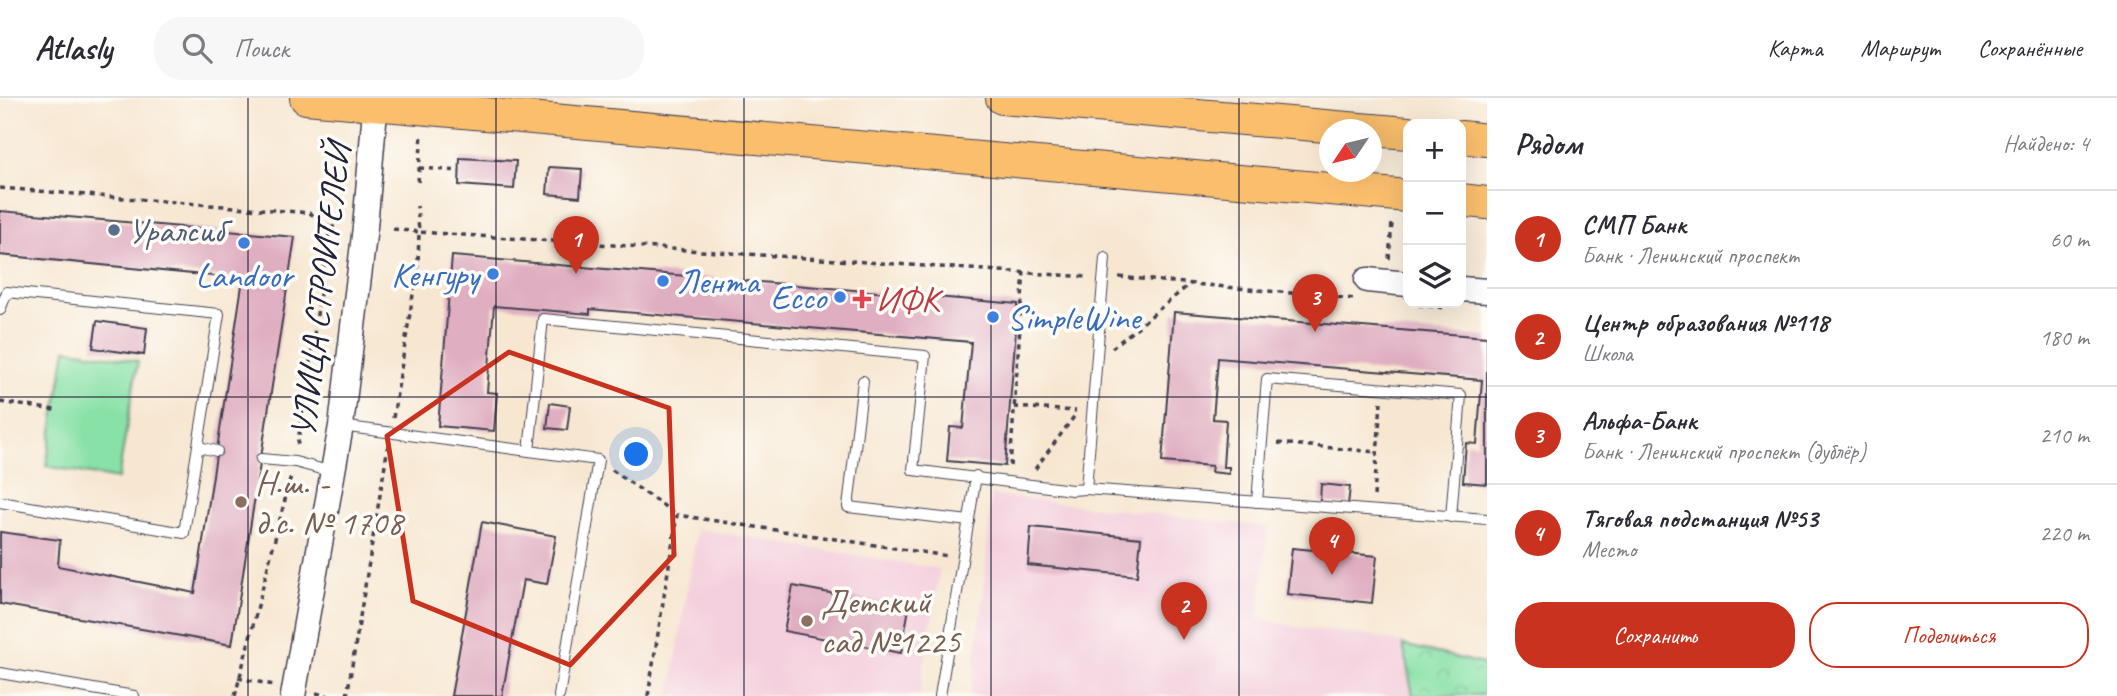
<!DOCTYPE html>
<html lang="ru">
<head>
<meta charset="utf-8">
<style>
  :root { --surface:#fff; --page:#f7f7f7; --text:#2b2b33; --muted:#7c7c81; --line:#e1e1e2; --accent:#c8321e }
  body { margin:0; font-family:Caveat,sans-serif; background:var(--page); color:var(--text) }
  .controls { position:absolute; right:21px; top:21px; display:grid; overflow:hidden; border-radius:14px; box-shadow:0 7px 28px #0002 }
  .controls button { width:63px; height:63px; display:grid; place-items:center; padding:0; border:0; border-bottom:2px solid var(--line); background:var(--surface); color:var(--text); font:35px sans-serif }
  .compass { position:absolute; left:1319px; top:21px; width:63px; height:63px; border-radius:50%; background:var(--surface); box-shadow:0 7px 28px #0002; rotate:235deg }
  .you { position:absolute; left:637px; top:357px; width:24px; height:24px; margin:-18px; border:5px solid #fff; border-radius:50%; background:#1a73e8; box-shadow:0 0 0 10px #1a73e833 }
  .badge { display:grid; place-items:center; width:46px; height:46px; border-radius:50%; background:var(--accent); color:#fff; font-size:23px; font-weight:700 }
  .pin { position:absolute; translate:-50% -58px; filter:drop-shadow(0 2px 4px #0008) }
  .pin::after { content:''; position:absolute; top:37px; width:24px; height:21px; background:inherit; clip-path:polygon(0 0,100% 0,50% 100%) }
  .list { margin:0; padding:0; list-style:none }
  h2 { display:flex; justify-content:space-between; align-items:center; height:91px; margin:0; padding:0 28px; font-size:30px }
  h2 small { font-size:23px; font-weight:400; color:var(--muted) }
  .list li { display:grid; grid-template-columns:46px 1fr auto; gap:21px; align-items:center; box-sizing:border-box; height:98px; padding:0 28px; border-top:2px solid var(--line) }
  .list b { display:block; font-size:26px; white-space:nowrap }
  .list p { margin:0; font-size:23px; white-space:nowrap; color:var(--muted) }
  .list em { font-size:23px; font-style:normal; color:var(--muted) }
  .actions { display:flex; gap:14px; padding:21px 28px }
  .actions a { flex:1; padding:16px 0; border:2px solid var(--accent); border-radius:28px; text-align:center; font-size:24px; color:var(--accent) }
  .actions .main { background:var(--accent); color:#fff }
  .icon { flex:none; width:38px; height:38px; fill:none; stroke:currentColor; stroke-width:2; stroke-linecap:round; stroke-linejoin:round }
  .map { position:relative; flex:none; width:1487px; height:598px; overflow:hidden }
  header { display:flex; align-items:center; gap:42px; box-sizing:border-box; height:98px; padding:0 35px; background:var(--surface); border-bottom:2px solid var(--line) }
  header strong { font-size:33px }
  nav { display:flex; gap:38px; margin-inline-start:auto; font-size:24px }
  .search { width:490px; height:63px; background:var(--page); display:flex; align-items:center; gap:18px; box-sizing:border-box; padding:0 24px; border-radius:28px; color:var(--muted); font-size:26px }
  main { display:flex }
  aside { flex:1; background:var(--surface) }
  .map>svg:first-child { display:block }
  .built { fill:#f4cfdd }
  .grass { fill:#88e1a6; stroke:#558270; stroke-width:2 }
  .park { fill:url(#park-crowns); stroke:#558270; stroke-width:2 }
  .building { fill:#e0aec1 }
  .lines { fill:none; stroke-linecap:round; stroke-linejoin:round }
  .service-casing { stroke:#424052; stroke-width:12 }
  .tertiary-casing { stroke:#424052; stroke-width:27 }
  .primary-casing { stroke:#424052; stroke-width:34 }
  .path { stroke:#424052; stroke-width:3.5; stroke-dasharray:5 5; stroke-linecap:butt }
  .service { stroke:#fff; stroke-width:10 }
  .tertiary { stroke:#fff; stroke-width:24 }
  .primary { stroke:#fabe6d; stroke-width:32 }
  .marked { fill:none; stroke:#c8321e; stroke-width:5; stroke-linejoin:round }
  .grid { fill:none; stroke:#22223b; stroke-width:2; stroke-opacity:0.55 }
  .service-dot { fill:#5c6f8a; stroke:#fdfcf7; stroke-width:2.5 }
  .shop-dot { fill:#3f7fe0; stroke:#fdfcf7; stroke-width:2.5 }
  .health-dot { fill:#e0444e; stroke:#fdfcf7; stroke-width:2.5 }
  .education-dot { fill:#8d6e63; stroke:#fdfcf7; stroke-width:2.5 }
  .labels { text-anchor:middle; stroke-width:7; stroke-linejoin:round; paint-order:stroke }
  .service-label { font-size:35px; fill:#4e5e75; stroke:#fdfcf7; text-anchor:start }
  .shop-label { font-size:35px; fill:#366cbe; stroke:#fdfcf7; text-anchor:end }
  .street-label { font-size:35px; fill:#22223b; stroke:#fdfcf7 }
  .health-label { font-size:35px; fill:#be3a42; stroke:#fdfcf7; text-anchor:start }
  .education-label { font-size:35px; fill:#785e54; stroke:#fdfcf7; text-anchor:start }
</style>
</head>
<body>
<header>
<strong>Atlasly</strong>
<div class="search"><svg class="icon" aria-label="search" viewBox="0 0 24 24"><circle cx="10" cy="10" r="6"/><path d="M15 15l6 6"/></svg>Поиск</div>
<nav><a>Карта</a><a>Маршрут</a><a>Сохранённые</a></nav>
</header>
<main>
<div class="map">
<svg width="1487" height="598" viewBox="0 0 1487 598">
  <defs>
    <pattern id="park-crowns" width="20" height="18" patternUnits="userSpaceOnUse" patternTransform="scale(1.75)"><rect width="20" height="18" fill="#88e1a6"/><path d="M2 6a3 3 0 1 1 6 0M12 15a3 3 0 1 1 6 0" fill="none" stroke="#75c190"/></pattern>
  </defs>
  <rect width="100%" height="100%" fill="#fdfcf7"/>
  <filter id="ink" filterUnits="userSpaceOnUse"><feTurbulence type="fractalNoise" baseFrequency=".0143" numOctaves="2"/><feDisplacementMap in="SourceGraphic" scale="14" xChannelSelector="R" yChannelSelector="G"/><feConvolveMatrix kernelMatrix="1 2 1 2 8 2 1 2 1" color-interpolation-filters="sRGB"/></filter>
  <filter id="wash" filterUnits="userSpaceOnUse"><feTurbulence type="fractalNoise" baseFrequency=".00686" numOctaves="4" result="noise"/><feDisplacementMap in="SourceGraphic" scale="28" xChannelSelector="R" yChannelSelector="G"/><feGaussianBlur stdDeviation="1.57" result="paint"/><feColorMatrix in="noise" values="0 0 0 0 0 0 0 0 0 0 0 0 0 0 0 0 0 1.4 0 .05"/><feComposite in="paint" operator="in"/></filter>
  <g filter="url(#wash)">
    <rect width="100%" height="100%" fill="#f7e7d1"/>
    <g class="built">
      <path d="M991,397L1268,429L1258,520L1302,530L1374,538L1487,565V598H970L984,493Z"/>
      <path d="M697,431L940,471L919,598H670Z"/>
    </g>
    <path class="grass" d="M66,251L138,263L118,381L46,368Z"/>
    <path class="park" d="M1403,547L1487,567V597L1413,598Z"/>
    <g id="blocks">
      <g class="building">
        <path d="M460,60L516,63L514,91L459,87Z"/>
        <path d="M549,69L582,71L580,99L547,96Z"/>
        <path d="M0,113L295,139L232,547L0,506V434L60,442L58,468L195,495L243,181L0,157Z"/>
        <path d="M452,158L1018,206L1005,368L947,363L950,329L963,330L971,244L590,211V216L494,208L487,294L497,295L494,333L438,328Z"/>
        <path d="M1174,214L1487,239V386L1463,384L1466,345L1477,346L1482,282L1218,260L1213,321L1226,322L1223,369H1229V376L1211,374L1212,368L1162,364Z"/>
        <path d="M97,223L147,230L144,257L93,250Z"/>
        <path d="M550,305L570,308L567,332L547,330Z"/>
        <path d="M1321,386L1350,389L1348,407L1320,404Z"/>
        <path d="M482,424L556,438L547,486L523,482L502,598H451Z"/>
        <path d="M1031,429L1141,440L1137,478L1028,467Z"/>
        <path d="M1292,450L1377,458L1372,505L1287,496Z"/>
        <path d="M793,488L909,510L901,555L784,533Z"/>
      </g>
    </g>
  </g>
  <g filter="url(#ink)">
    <use href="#blocks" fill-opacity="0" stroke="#424052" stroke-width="2"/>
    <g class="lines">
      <defs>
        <g id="service">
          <path d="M0,212L7,194L219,216L184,435L0,404"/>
          <path d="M863,283L848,409L969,423"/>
          <path d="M341,328L529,353L543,221L925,258L913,372L1072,392L1086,391L1105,160"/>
          <path d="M198,349L217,353"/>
          <path d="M529,353L598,362L559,598"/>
          <path d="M261,361L295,364L332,374"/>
          <path d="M1086,391L1487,421"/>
          <path d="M1257,404L1267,281L1461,297L1451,419"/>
          <path d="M0,575L134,598"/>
          <path d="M940,598L976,378"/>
        </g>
        <g id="tertiary">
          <path d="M1367,182L1408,186"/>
          <path d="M1461,191L1487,193"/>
          <path d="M293,598L341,328L365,129L376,0"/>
        </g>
        <g id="primary">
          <path d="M306,0L1408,98"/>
          <path d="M1002,0L1371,32"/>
          <path d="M1372,32L1408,35"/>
          <path d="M1461,39L1487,42"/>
          <path d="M1461,102L1487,105"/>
        </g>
      </defs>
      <use href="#service" class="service-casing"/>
      <use href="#tertiary" class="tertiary-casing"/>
      <use href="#primary" class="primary-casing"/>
      <g class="path">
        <path d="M419,70L460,73"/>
        <path d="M418,84L422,35"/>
        <path d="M0,90L310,115L330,130L297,350"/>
        <path d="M330,130L339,127"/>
        <path d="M393,131L419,134L417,108"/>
        <path d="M1389,161L1392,125"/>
        <path d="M581,169V144"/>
        <path d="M1119,179L1355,201"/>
        <path d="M1418,207L1446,210"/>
        <path d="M1112,250L1190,186"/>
        <path d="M0,304L55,312"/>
        <path d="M1014,309L1076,313"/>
        <path d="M393,320L418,166L419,134L1089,179"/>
        <path d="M1278,345L1377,354"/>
        <path d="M1010,368L1024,173"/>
        <path d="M1035,371L1076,316"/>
        <path d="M612,372L677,417"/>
        <path d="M1374,398L1381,304"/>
        <path d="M238,580L274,587"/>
        <path d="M316,595L329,598"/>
        <path d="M235,598L291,378"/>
        <path d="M347,598L388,348"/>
        <path d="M648,598L677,417L948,458"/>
      </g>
      <use href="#service" class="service"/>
      <use href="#tertiary" class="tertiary"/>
      <use href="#primary" class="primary"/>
    </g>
  </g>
  <path class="marked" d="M509,254L669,310L674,457L570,567L413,503L387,338Z"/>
  <path class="grid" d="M248,0V598M496,0V598M744,0V598M991,0V598M1239,0V598M0,299H1487"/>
  <circle class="service-dot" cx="114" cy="132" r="7"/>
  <g class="shop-dot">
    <circle cx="244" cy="145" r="7"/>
    <circle cx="493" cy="176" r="7"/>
    <circle cx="663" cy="183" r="7"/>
    <circle cx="840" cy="199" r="7"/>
    <circle cx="993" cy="219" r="7"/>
  </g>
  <path class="health-dot" d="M858.5 190.5h7v7h7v7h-7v7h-7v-7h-7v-7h7z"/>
  <g class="education-dot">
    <circle cx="241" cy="404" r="7"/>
    <circle cx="807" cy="523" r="7"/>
  </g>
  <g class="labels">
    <g class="service-label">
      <text x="128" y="144">Уралсиб</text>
    </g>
    <g class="shop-label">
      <text x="479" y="188">Кенгуру</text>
      <text x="244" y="189" text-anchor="middle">Landoor</text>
      <text x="677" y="195" text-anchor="start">Лента</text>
      <text x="826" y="211">Ecco</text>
      <text x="1007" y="231" text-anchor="start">SimpleWine</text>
    </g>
    <g class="street-label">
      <text transform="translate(320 192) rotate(-83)" y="12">УЛИЦА СТРОИТЕЛЕЙ</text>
    </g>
    <g class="health-label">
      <text x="876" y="213">ИФК</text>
    </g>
    <g class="education-label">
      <text x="255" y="396">Н.ш. -<tspan x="255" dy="40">д.с. № 1708</tspan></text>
      <text x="821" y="515">Детский<tspan x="821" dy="40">сад №1225</tspan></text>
    </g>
  </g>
</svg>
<div class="controls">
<button>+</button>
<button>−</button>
<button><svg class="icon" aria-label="layers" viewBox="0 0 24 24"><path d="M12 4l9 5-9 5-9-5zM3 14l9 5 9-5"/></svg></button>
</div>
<svg class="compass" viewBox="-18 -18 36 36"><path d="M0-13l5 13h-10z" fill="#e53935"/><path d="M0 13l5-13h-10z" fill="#7c7c81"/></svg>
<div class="you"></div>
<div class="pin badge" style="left:576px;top:176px">1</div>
<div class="pin badge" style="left:1184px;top:542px">2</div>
<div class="pin badge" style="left:1315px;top:234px">3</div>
<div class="pin badge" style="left:1332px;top:477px">4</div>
</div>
<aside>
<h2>Рядом<small>Найдено: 4</small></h2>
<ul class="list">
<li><span class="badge">1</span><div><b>СМП Банк</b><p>Банк · Ленинский проспект</p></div><em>60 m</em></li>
<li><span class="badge">2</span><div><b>Центр образования №118</b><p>Школа</p></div><em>180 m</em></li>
<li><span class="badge">3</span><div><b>Альфа-Банк</b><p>Банк · Ленинский проспект (дублёр)</p></div><em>210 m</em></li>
<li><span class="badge">4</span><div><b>Тяговая подстанция №53</b><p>Место</p></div><em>220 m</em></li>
</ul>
<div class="actions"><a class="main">Сохранить</a><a>Поделиться</a></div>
</aside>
</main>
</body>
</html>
